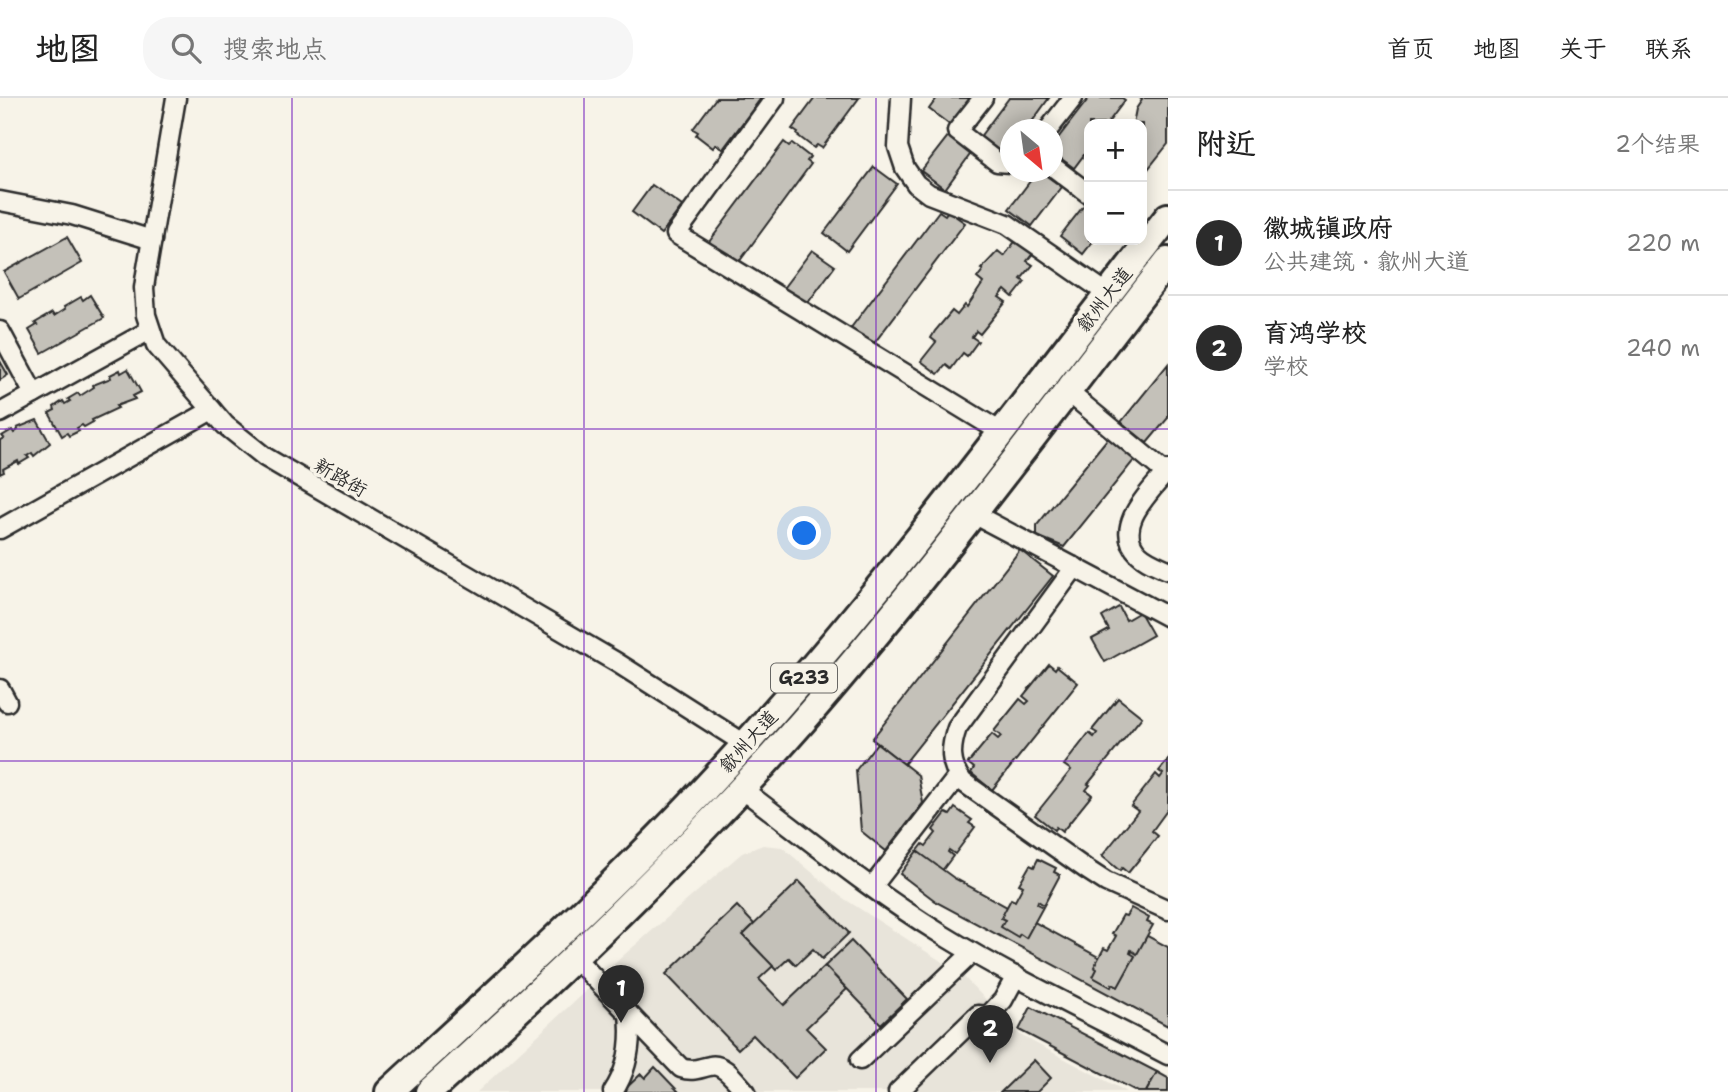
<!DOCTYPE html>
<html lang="zh">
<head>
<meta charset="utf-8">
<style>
  :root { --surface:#fff; --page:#f6f6f6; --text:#222; --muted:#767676; --line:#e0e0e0; --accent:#2b2b2b }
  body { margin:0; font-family:"Shantell Sans","LXGW WenKai TC",sans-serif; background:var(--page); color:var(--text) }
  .controls { position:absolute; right:21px; top:21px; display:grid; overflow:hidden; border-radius:14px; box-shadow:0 4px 18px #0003 }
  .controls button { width:63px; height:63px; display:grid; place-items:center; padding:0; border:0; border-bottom:2px solid var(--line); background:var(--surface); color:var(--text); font:35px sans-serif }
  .compass { position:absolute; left:1000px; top:21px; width:63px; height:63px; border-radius:50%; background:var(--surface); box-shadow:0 4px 18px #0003; rotate:151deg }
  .you { position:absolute; left:805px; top:436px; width:24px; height:24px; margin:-18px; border:5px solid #fff; border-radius:50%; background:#1a73e8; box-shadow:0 0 0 10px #1a73e833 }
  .badge { display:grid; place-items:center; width:46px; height:46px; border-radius:50%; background:var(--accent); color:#fff; font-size:23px; font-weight:700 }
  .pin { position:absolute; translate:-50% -58px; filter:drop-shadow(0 2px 4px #0008) }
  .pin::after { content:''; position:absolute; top:37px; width:24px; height:21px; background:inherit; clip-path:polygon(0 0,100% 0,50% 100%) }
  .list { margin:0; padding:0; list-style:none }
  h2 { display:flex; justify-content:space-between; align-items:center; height:91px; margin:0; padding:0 28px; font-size:30px }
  h2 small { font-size:23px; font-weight:400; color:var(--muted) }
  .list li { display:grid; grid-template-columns:46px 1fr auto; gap:21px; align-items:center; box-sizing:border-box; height:105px; padding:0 28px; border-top:2px solid var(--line) }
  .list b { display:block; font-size:26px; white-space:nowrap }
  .list p { margin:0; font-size:23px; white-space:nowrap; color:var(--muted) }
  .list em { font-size:23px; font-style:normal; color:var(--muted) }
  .icon { flex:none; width:38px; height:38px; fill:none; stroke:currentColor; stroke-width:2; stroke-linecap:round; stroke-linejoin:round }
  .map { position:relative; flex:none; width:1168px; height:994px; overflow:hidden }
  header { display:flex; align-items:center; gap:42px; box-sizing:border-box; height:98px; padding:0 35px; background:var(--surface); border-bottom:2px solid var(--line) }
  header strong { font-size:33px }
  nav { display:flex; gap:38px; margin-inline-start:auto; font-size:24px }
  .search { width:490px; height:63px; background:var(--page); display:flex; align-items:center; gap:18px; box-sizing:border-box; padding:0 24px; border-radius:28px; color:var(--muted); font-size:26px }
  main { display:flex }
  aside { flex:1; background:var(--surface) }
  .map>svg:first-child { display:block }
  .built { fill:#e8e4da }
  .building { fill:#c4c1b9; stroke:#2b2b2b; stroke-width:2 }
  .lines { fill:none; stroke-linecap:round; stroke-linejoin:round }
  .minor-casing { stroke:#2b2b2b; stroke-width:23 }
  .highway-casing { stroke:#2b2b2b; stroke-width:32 }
  .minor { stroke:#f7f3e8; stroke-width:18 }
  .highway { stroke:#f7f3e8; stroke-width:26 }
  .grid { fill:none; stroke:#7b2cbf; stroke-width:2; stroke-opacity:0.55 }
  .labels { text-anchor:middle; stroke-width:7; stroke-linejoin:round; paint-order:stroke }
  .shield { fill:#f7f3e8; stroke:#686764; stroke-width:2 }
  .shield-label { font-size:18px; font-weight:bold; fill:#2b2b2b }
  .street-label { font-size:19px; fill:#2b2b2b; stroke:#f7f3e8 }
</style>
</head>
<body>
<header>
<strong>地图</strong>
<div class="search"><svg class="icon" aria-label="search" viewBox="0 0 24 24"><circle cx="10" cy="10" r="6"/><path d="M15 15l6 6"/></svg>搜索地点</div>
<nav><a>首页</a><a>地图</a><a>关于</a><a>联系</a></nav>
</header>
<main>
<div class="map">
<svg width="1168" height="994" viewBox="0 0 1168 994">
  <rect width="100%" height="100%" fill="#f7f3e8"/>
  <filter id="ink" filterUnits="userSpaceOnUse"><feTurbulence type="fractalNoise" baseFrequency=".0143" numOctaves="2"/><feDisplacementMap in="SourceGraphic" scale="14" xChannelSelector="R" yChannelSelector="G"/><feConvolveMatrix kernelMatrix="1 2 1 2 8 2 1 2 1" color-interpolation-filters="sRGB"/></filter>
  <g filter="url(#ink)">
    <path class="built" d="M763,747L782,749L840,798L961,876L1020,937L1127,994H477L625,856L742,755Z"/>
    <g class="building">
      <path d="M716,0H761L723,51L716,46L713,50L696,37L698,34L693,31Z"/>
      <path d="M815,0H859L822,50L817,47L814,50L797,37L798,35L792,31Z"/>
      <path d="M937,0H971L950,27L929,11Z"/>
      <path d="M1009,0H1049L1026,32H1010V51L1004,59L979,40Z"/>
      <path d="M1089,0H1122L1125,2L1107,26H1089V50L1074,70L1052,54V48Z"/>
      <path d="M1140,0H1168V46L1148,71L1142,66V26H1133L1136,11L1142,2Z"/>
      <path d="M949,37L972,54L945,91L921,73Z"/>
      <path d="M784,44L789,48L792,45L810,59L807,63L811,66L739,164L734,161L731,164L713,151L715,149L709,144Z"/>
      <path d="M874,69L897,86L847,153L824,135Z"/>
      <path d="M1037,74H1041L1062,89L1032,128L1009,111Z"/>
      <path d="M652,87L682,108L661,136L632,114Z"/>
      <path d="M1089,101V142H1094L1083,156L1060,138Z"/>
      <path d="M939,113L945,117L948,113L965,125L872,248L850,231Z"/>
      <path d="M67,139L82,165L19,201L4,174Z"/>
      <path d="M1017,141L1034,154L1027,163L1033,167L1021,181L1025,184L1013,199L1005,192L999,199L1006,204L980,236L976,233L972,239L978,243L967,258L963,255L951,271L946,267L938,276L921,263L936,244L931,240L935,233L952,213L957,217L965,207L967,209L983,185L977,180L983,172L981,171L998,153L1004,158Z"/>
      <path d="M812,152L835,168L804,210L781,193Z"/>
      <path d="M90,197L104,220L42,255L29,232L37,227L35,225L52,215L54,218L65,211L64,209L81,199L83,202Z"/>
      <path d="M0,263L8,277L0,282Z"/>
      <path d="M1168,266V320L1147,345L1121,324Z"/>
      <path d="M128,271L141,294L133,298L135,301L116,308L118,310L92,322L93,324L84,329L82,327L77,330L79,333L69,338L67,335L62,338L49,315L55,312L54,309L63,303L65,306L70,303L68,301L78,295L80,298L94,289L93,287L111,280L110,277L120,272L121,275Z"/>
      <path d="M37,322L50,345L34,358L32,355L27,358L29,360L19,366L18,363L3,371L4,374L0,376V342L4,340L2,338L12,332L14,335L18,332L17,330Z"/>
      <path d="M1108,340L1135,361L1064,449L1037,438V427Z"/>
      <path d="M1020,452L1053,478L904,666L872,641Z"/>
      <path d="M1119,509L1126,522L1140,514L1153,537L1105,564L1092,541L1109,532L1102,519Z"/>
      <path d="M1049,566L1055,571L1057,568L1078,585L992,692L971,675L974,670L968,665L992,636L998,641L1001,638L994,633L1020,601L1026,606L1029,603L1023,598Z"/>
      <path d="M1118,600L1142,619L1088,686L1090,687L1086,692L1092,697L1062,734L1056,729L1054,732L1035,717L1071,672L1064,667L1089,635L1094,639L1097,635L1092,632Z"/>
      <path d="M877,645L918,677L923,705L886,753L861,733L856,672Z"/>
      <path d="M1168,662V711L1152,733L1158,738L1128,775L1122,770L1120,773L1102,758L1138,713L1131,708L1156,676L1160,680L1163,676L1159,673Z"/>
      <path d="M955,710L972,722L969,725L975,729L955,756L949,752L948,754L953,758L932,786L926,782L924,785L908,772L913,765L910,763L923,746L926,748L936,735L933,732L946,715L950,717Z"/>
      <path d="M917,753L954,780L1122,872L1142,835L1168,849V928L938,805L900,776Z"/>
      <path d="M1038,761L1056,770L1054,774L1060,777L1044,807L1038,803L1037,806L1043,809L1026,840L1020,836L1018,839L1001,829L1005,822L1001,820L1011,801L1015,803L1023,788L1019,786L1030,767L1034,769Z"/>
      <path d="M799,783L849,835L822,861L813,851L796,867L789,860L776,872L743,837Z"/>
      <path d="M737,808L754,826L743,837L773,868L759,881L784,907L825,868L847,891L806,930L826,950L795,980L753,937L738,951L666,876Z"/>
      <path d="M1131,810L1149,820L1147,824L1153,827L1137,856L1131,852L1130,855L1135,858L1118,889L1112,886L1111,889L1093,879L1097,871L1094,869L1104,850L1108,852L1116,838L1112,836L1123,817L1126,818Z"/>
      <path d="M851,843L907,901L881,926L825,868Z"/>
      <path d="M1031,909L1157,974L1146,994H1138L1019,932Z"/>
      <path d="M1034,962L1051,980L1037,994H1001Z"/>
      <path d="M655,969L679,994H622L641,976L645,980Z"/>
      <path d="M1157,974L1168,980V994H1146Z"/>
    </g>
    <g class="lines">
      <defs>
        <g id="minor">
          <path d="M176,0L146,176L144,190L146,217L156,247L225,327L265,359L616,564L745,646"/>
          <path d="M775,0L676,136L1001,334"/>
          <path d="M901,0L898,49L905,70L916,86L929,96L1007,126L1108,196"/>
          <path d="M983,0L957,33L997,64L1010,65"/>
          <path d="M1048,32L1073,0"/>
          <path d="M1052,68L1089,96"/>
          <path d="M0,103L72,117L152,142"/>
          <path d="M0,233L34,296"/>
          <path d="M1067,293L1166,375"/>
          <path d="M0,315L150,232"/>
          <path d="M1168,372C1151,393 1111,429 1139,456C1146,463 1159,468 1168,472"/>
          <path d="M972,415L1168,519"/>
          <path d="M0,431L212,312"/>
          <path d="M1075,469L957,630C950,650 949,667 963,684L1086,771L1106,784L1168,812"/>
          <path d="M0,591L7,604"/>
          <path d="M742,691C807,740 871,793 941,836C1014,881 1092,917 1168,957"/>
          <path d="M872,789L958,678"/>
          <path d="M574,859L681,970C693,974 699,970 710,968C724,964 737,985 746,994"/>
          <path d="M860,962L972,855"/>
          <path d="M613,994C629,970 632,944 629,916"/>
          <path d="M898,994L978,917L988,918L1003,902L1016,878"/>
        </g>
        <g id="highway">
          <path d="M389,994C503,889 619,785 724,670C883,496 1023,305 1168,119"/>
          <path d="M429,994C559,876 686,756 802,624C931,476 1048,318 1168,163"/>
        </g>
      </defs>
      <use href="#minor" class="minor-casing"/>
      <use href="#highway" class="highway-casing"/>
      <use href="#minor" class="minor"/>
      <use href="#highway" class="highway"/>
    </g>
  </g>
  <path class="grid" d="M292,0V994M584,0V994M876,0V994M0,331H1168M0,663H1168"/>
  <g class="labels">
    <rect class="shield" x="771" y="565.5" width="66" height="29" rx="5"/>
    <g class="shield-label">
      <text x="804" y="586">G233</text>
    </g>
    <g class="street-label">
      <text transform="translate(1104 201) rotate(-52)" y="7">歙州大道</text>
      <text transform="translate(341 379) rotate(30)" y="7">新路街</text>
      <text transform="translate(748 643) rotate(-48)" y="7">歙州大道</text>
    </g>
  </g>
</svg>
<div class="controls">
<button>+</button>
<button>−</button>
</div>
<svg class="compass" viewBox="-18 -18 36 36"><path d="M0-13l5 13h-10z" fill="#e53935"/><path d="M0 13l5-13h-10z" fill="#767676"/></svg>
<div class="you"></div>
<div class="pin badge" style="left:621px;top:925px">1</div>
<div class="pin badge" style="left:990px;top:965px">2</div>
</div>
<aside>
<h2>附近<small>2个结果</small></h2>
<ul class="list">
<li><span class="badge">1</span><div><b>徽城镇政府</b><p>公共建筑 · 歙州大道</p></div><em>220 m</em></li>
<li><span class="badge">2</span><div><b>育鸿学校</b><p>学校</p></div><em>240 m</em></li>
</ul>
</aside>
</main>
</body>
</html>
